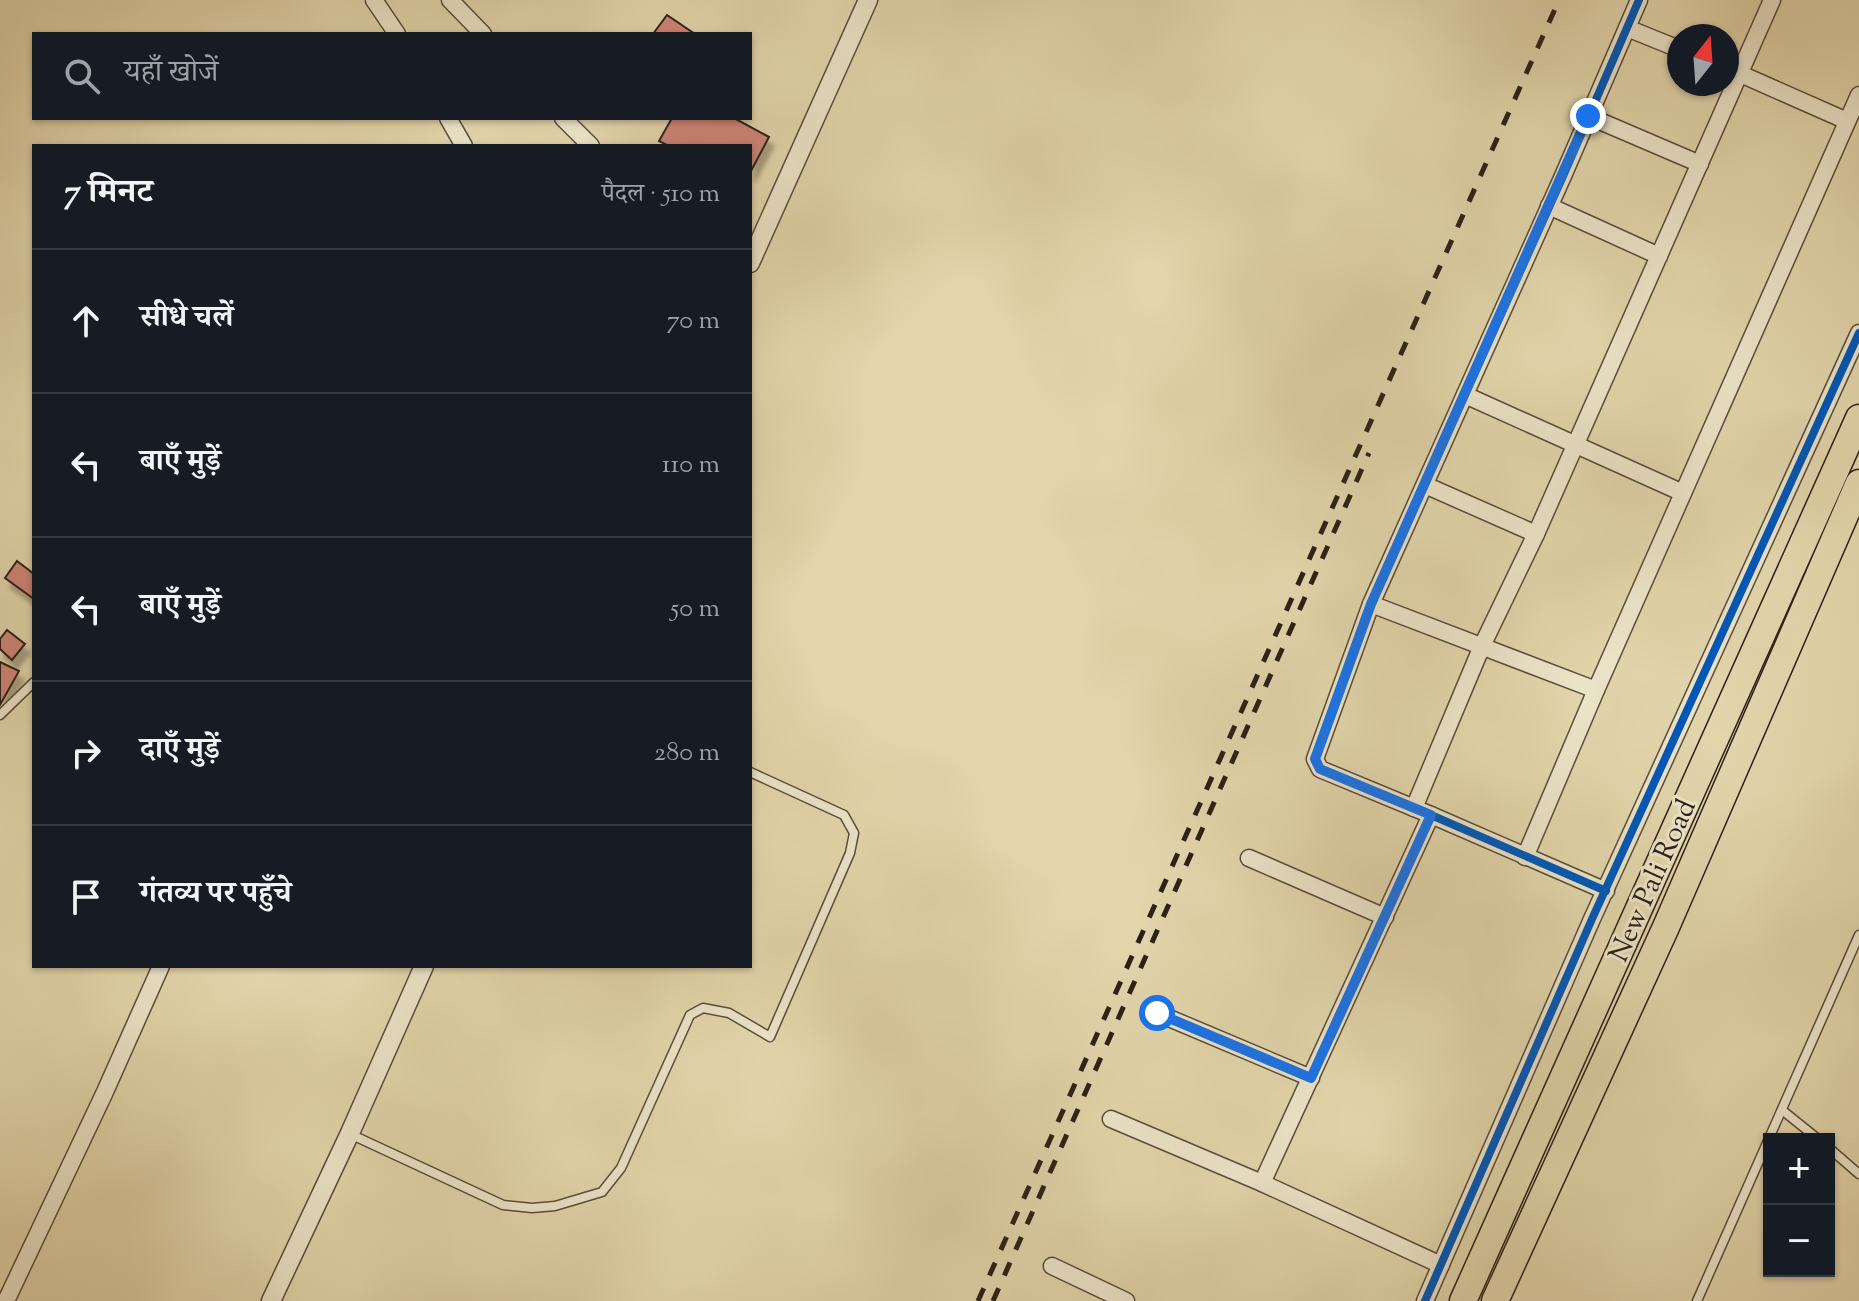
<!DOCTYPE html>
<html lang="hi">
<head>
<meta charset="utf-8">
<style>
  :root { --surface:#171b24; --page:#20242c; --text:#f1f3f6; --muted:#9ea1a6; --line:#363941 }
  body { margin:0; font-family:"Sorts Mill Goudy","Noto Serif Devanagari",serif; background:var(--page); color:var(--text) }
  .controls { position:absolute; right:24px; bottom:24px; display:grid; overflow:hidden; border-radius:0px; box-shadow:0 2px 6px #0004 }
  .controls button { width:72px; height:72px; display:grid; place-items:center; padding:0; border:0; border-bottom:2px solid var(--line); background:var(--surface); color:var(--text); font:40px sans-serif }
  .compass { position:absolute; left:1667px; top:24px; width:72px; height:72px; border-radius:50%; background:var(--surface); box-shadow:0 2px 6px #0004; rotate:17deg }
  .stop { position:absolute; width:24px; height:24px; margin:-18px; border:6px solid #1a73e8; border-radius:50%; background:#fff }
  .stop.end { background:#1a73e8; border-color:#fff; box-shadow:0 2px 8px #0008 }
  .list { margin:0; padding:0; list-style:none }
  h2 { display:flex; justify-content:space-between; align-items:center; height:104px; margin:0; padding:0 32px; font-size:34px }
  h2 small { font-size:26px; font-weight:400; color:var(--muted) }
  .list li { display:grid; grid-template-columns:52px 1fr auto; gap:24px; align-items:center; box-sizing:border-box; height:144px; padding:0 32px; border-top:2px solid var(--line) }
  .list b { display:block; font-size:30px; white-space:nowrap }
  .list em { font-size:26px; font-style:normal; color:var(--muted) }
  .icon { flex:none; width:44px; height:44px; fill:none; stroke:currentColor; stroke-width:2; stroke-linecap:round; stroke-linejoin:round }
  .map { position:relative; flex:none; width:1859px; height:1301px; overflow:hidden }
  .search { position:absolute; background:var(--surface); box-shadow:0 2px 6px #0004; left:32px; top:32px; width:720px; height:88px; display:flex; align-items:center; gap:20px; box-sizing:border-box; padding:0 28px; border-radius:0px; color:var(--muted); font-size:30px }
  .panel { position:absolute; background:var(--surface); box-shadow:0 2px 6px #0004; left:32px; top:144px; width:720px; height:824px; border-radius:0px }
  .map>svg:first-child { display:block }
  .building { fill:#ce8577; stroke:#2b2016; stroke-width:2; filter:url(#shadow) }
  .lines { fill:none; stroke-linecap:round; stroke-linejoin:round }
  .service-casing { stroke:#594d3b; stroke-width:11 }
  .minor-casing { stroke:#594d3b; stroke-width:19 }
  .tertiary-casing { stroke:#594d3b; stroke-width:21 }
  .trunk-casing { stroke:#2b2016; stroke-width:29 }
  .service { stroke:#ece4c8; stroke-width:8 }
  .minor { stroke:#ece4c8; stroke-width:16 }
  .tertiary { stroke:#ece4c8; stroke-width:18 }
  .trunk { stroke:#e2d5ab; stroke-width:26 }
  .rail { stroke:#2b2016; stroke-width:5; stroke-dasharray:14 14; stroke-linecap:butt }
  .cycleway-casing { stroke:#ece4c8; stroke-width:13 }
  .cycleway { stroke:#0057b8; stroke-width:8 }
  .route { stroke:#1a73e8; stroke-width:10 }
  .labels { text-anchor:middle; stroke-width:6; stroke-linejoin:round; paint-order:stroke }
  .street-label { font-size:28px; fill:#2b2016; stroke:#ece4c8 }
</style>
</head>
<body>
<div class="map">
<svg width="1859" height="1301" viewBox="0 0 1859 1301">
  <defs>
    <filter id="shadow"><feDropShadow dx="5" dy="9" stdDeviation="2" flood-color="#0004"/></filter>
  </defs>
  <rect width="100%" height="100%" fill="#e2d5ab"/>
  <filter id="stains"><feTurbulence type="fractalNoise" baseFrequency=".0025" numOctaves="4"/><feColorMatrix values="0 0 0 0 .2 0 0 0 0 .09 0 0 0 0 .02 0 0 0 .5 -.17"/></filter>
  <radialGradient id="worn" r=".72"><stop offset=".6" stop-color="#630" stop-opacity="0"/><stop offset="1" stop-color="#630" stop-opacity=".3"/></radialGradient>
  <g class="building">
    <path d="M667,15L695,34H653Z"/>
    <path d="M672,118H734L769,137L750,173V146H669L659,141Z"/>
    <path d="M17,561L34,574V599L5,578Z"/>
    <path d="M7,630L25,644L12,660L0,649V639Z"/>
    <path d="M0,662L19,671L0,705Z"/>
  </g>
  <g class="lines">
    <defs>
      <g id="service">
        <path d="M0,715L34,682"/>
        <path d="M1782,1110L1818,1139"/>
        <path d="M350,1134L503,1205L532,1208L555,1206L602,1192L621,1168L690,1015L703,1008L729,1013L770,1037L850,853L854,833L844,815L750,772"/>
        <path d="M1829,1148L1859,1174"/>
        <path d="M1697,1301L1859,935"/>
      </g>
      <g id="minor">
        <path d="M374,0L397,34"/>
        <path d="M450,0L483,34"/>
        <path d="M1627,28L1679,49"/>
        <path d="M1727,68L1847,121"/>
        <path d="M1588,116L1700,164"/>
        <path d="M448,118L464,146"/>
        <path d="M563,118L591,146"/>
        <path d="M1549,206L1659,256"/>
        <path d="M1465,395L1683,493"/>
        <path d="M1425,485L1536,534"/>
        <path d="M1371,604L1596,690"/>
        <path d="M1414,808L1482,646L1536,534L1772,0"/>
        <path d="M1525,857L1596,690L1859,95"/>
        <path d="M1249,858L1385,917"/>
        <path d="M1606,891L1431,815L1320,769L1315,759L1371,604L1563,176L1639,0"/>
        <path d="M1157,1013L1311,1078"/>
        <path d="M1111,1119L1262,1183L1441,1265"/>
        <path d="M1262,1183L1431,815"/>
        <path d="M1052,1266L1126,1301"/>
        <path d="M6,1301L104,1094L161,966"/>
        <path d="M1425,1301L1592,919L1859,333"/>
      </g>
      <g id="tertiary">
        <path d="M750,263L868,0"/>
        <path d="M271,1301L350,1133L424,966"/>
      </g>
      <g id="trunk">
        <path d="M1463,1301L1859,418"/>
        <path d="M1495,1301L1666,927L1859,483"/>
      </g>
    </defs>
    <use href="#service" class="service-casing"/>
    <use href="#minor" class="minor-casing"/>
    <use href="#tertiary" class="tertiary-casing"/>
    <use href="#trunk" class="trunk-casing"/>
    <use href="#service" class="service"/>
    <use href="#minor" class="minor"/>
    <use href="#tertiary" class="tertiary"/>
    <use href="#trunk" class="trunk"/>
    <g class="rail">
      <path d="M978,1301L1559,0"/>
      <path d="M993,1301L1369,453"/>
    </g>
    <defs>
      <g id="cycleway">
        <path d="M1606,891L1431,815L1320,769L1315,759L1371,604L1563,176L1639,0"/>
        <path d="M1425,1301L1592,919L1859,333"/>
      </g>
    </defs>
    <use href="#cycleway" class="cycleway-casing"/>
    <use href="#cycleway" class="cycleway"/>
  </g>
  <g class="lines">
    <path class="route" d="M1157,1013L1311,1078L1431,815L1320,769L1315,759L1371,604L1588,116"/>
  </g>
  <g class="labels">
    <g class="street-label">
      <text transform="translate(1651 880) rotate(-66)" y="10">New Pali Road</text>
    </g>
  </g>
  <rect width="100%" height="100%" filter="url(#stains)"/>
  <rect width="100%" height="100%" fill="url(#worn)"/>
</svg>
<div class="controls">
<button>+</button>
<button>−</button>
</div>
<svg class="compass" viewBox="-18 -18 36 36"><path d="M0-13l5 13h-10z" fill="#e53935"/><path d="M0 13l5-13h-10z" fill="#9ea1a6"/></svg>
<div class="stop" style="left:1157px;top:1013px"></div>
<div class="stop end" style="left:1588px;top:116px"></div>
<div class="search"><svg class="icon" aria-label="search" viewBox="0 0 24 24"><circle cx="10" cy="10" r="6"/><path d="M15 15l6 6"/></svg>यहाँ खोजें</div>
<section class="panel">
<h2>7 मिनट<small>पैदल · 510 m</small></h2>
<ul class="list">
<li><svg class="icon" aria-label="ahead" viewBox="0 0 24 24"><path d="M12 20V5M6 11l6-6 6 6"/></svg><div><b>सीधे चलें</b></div><em>70 m</em></li>
<li><svg class="icon" aria-label="left" viewBox="0 0 24 24"><path d="M17 20v-9H6M10 6l-5 5 5 5"/></svg><div><b>बाएँ मुड़ें</b></div><em>110 m</em></li>
<li><svg class="icon" aria-label="left" viewBox="0 0 24 24"><path d="M17 20v-9H6M10 6l-5 5 5 5"/></svg><div><b>बाएँ मुड़ें</b></div><em>50 m</em></li>
<li><svg class="icon" aria-label="right" viewBox="0 0 24 24"><path d="M7 20v-9h11M14 6l5 5-5 5"/></svg><div><b>दाएँ मुड़ें</b></div><em>280 m</em></li>
<li><svg class="icon" aria-label="arrive" viewBox="0 0 24 24"><path d="M6 21V4h12l-3 4 3 4H6"/></svg><div><b>गंतव्य पर पहुँचे</b></div></li>
</ul>
</section>
</div>
</body>
</html>
